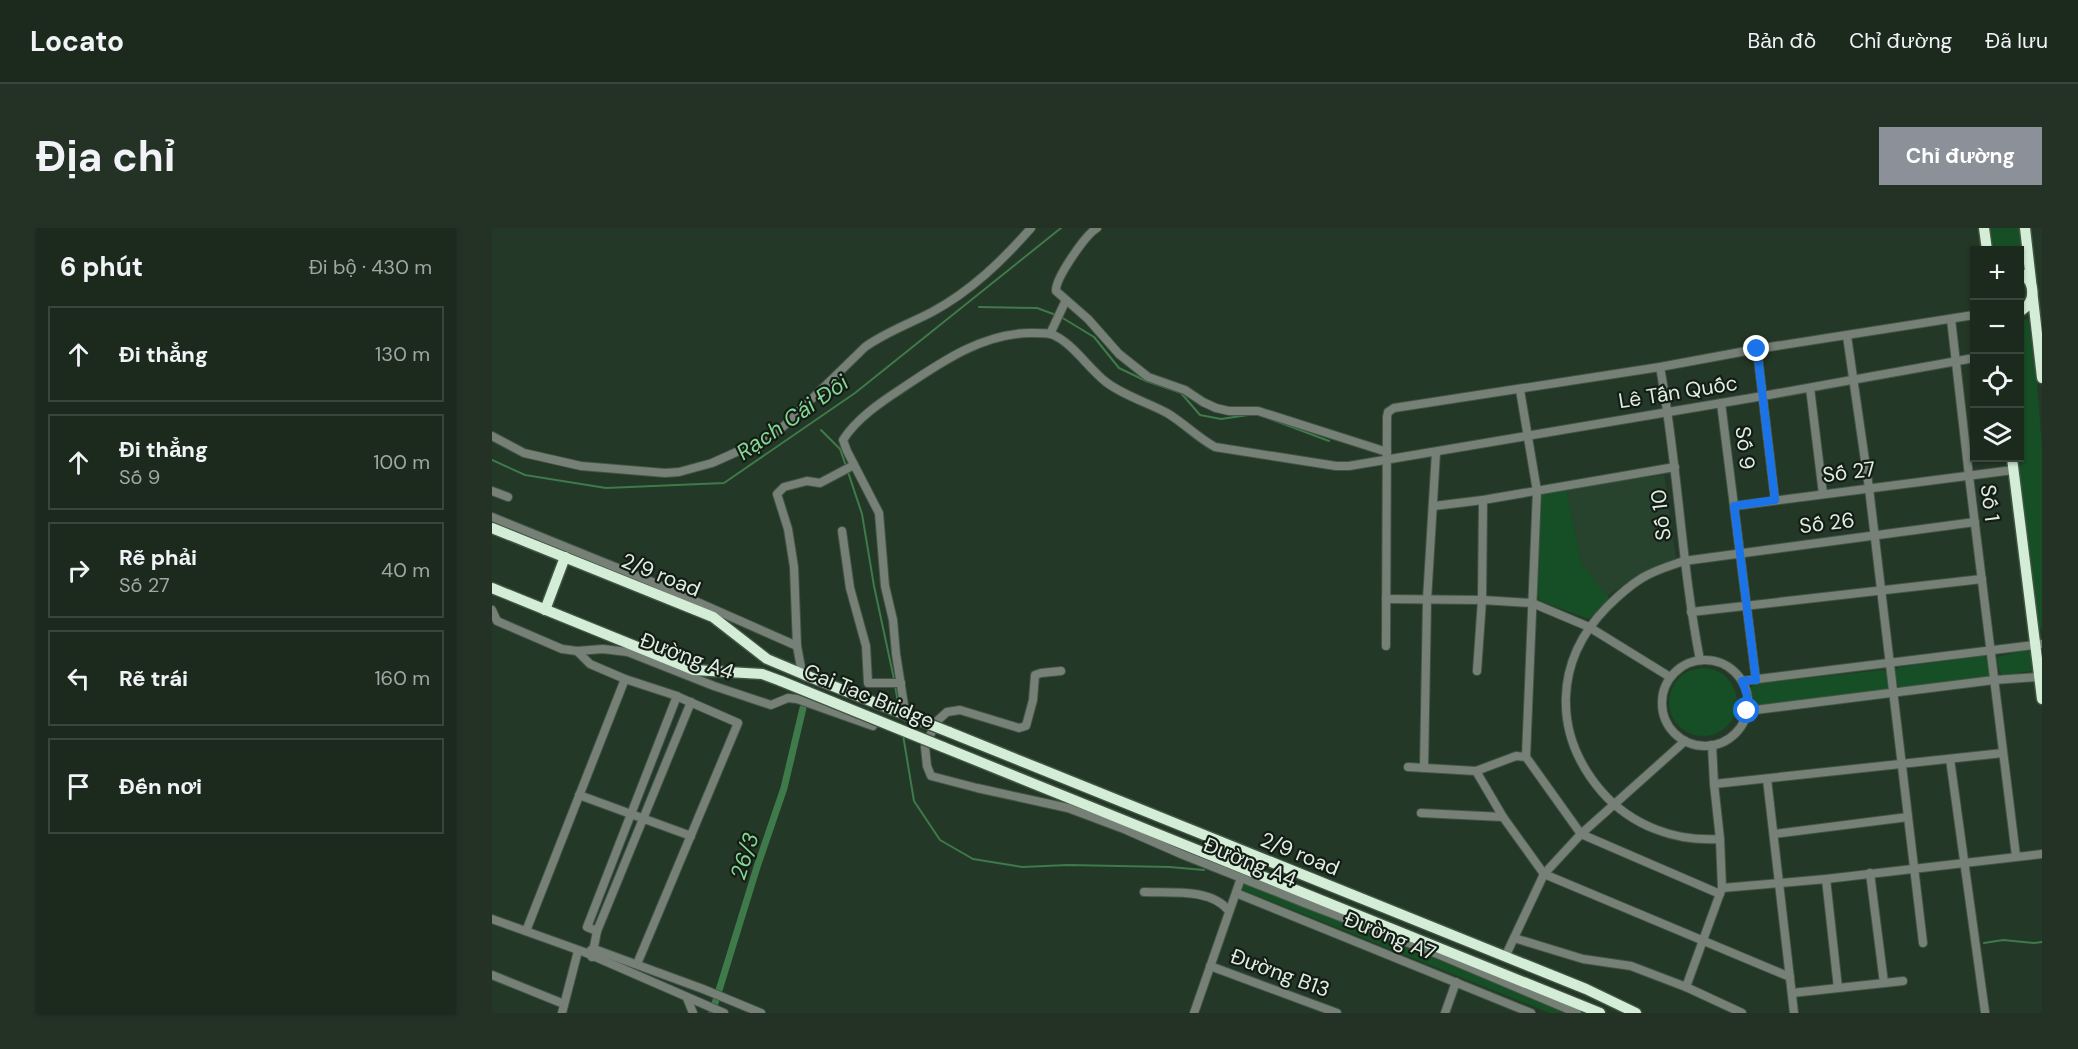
<!DOCTYPE html>
<html lang="vi">
<head>
<meta charset="utf-8">
<style>
  :root { --surface:#1b2a1d; --page:#243226; --text:#f1f3f6; --muted:#a0a7a4; --line:#39463b; --accent:#8c9099 }
  body { margin:0; font-family:"DM Sans",sans-serif; background:var(--page); color:var(--text) }
  .controls { position:absolute; right:18px; top:18px; display:grid; overflow:hidden; border-radius:0px; box-shadow:0 2px 4px #0004 }
  .controls button { width:54px; height:54px; display:grid; place-items:center; padding:0; border:0; border-bottom:2px solid var(--line); background:var(--surface); color:var(--text); font:30px sans-serif }
  .stop { position:absolute; width:18px; height:18px; margin:-14px; border:4px solid #1a73e8; border-radius:50%; background:#fff }
  .stop.end { background:#1a73e8; border-color:#fff; box-shadow:0 2px 6px #0008 }
  .list { margin:0; padding:0; list-style:none }
  h2 { display:flex; justify-content:space-between; align-items:center; height:78px; margin:0; padding:0 24px; font-size:26px }
  h2 small { font-size:20px; font-weight:400; color:var(--muted) }
  .list li { display:grid; grid-template-columns:39px 1fr auto; gap:18px; align-items:center; box-sizing:border-box; height:96px; margin:0 12px 12px; padding:0 12px; border:2px solid var(--line); border-radius:0px }
  .list b { display:block; font-size:22px; white-space:nowrap }
  .list p { margin:0; font-size:20px; white-space:nowrap; color:var(--muted) }
  .list em { font-size:20px; font-style:normal; color:var(--muted) }
  .icon { flex:none; width:33px; height:33px; fill:none; stroke:currentColor; stroke-width:2; stroke-linecap:round; stroke-linejoin:round }
  .map { position:relative; flex:none; width:1550px; height:785px; overflow:hidden; border-radius:0px }
  header { display:flex; align-items:center; gap:36px; box-sizing:border-box; height:84px; padding:0 30px; background:var(--surface); border-bottom:2px solid var(--line) }
  header strong { font-size:28px }
  nav { display:flex; gap:33px; margin-inline-start:auto; font-size:21px }
  .intro { display:flex; align-items:center; justify-content:space-between; box-sizing:border-box; height:144px; padding:0 36px }
  h1 { margin:0; font-size:42px }
  .button { padding:15px 27px; border-radius:0px; background:var(--accent); color:#fff; font-size:21px; font-weight:700 }
  main { display:flex; gap:36px; padding:0 36px }
  aside { flex:1; background:var(--surface); border-radius:0px; box-shadow:0 2px 4px #0004 }
  .map>svg:first-child { display:block }
  .built { fill:#28432d }
  .green { fill:#164f25 }
  .lines { fill:none; stroke-linecap:round; stroke-linejoin:round }
  .stream { stroke:#3e7a4a; stroke-width:2 }
  .canal { stroke:#3e7a4a; stroke-width:7 }
  .minor-casing { stroke:#425545; stroke-width:10 }
  .highway-casing { stroke:#425545; stroke-width:13 }
  .minor { stroke:#768077; stroke-width:8 }
  .highway { stroke:#d3edd6; stroke-width:10 }
  .highway-bridge-casing { stroke:#425545; stroke-width:13; stroke-linecap:butt }
  .highway-bridge { stroke:#d3edd6; stroke-width:10 }
  .route { stroke:#1a73e8; stroke-width:8 }
  .labels { text-anchor:middle; stroke-width:4.5; stroke-linejoin:round; paint-order:stroke }
  .street-label { font-size:21px; fill:#e0ede1; stroke:#141d15 }
  .water-label { font-size:22px; font-style:italic; fill:#84d893; stroke:#141d15 }
</style>
</head>
<body>
<header>
<strong>Locato</strong>
<nav><a>Bản đồ</a><a>Chỉ đường</a><a>Đã lưu</a></nav>
</header>
<div class="intro"><h1>Địa chỉ</h1><a class="button">Chỉ đường</a></div>
<main>
<aside>
<h2>6 phút<small>Đi bộ · 430 m</small></h2>
<ul class="list">
<li><svg class="icon" aria-label="ahead" viewBox="0 0 24 24"><path d="M12 20V5M6 11l6-6 6 6"/></svg><div><b>Đi thẳng</b></div><em>130 m</em></li>
<li><svg class="icon" aria-label="ahead" viewBox="0 0 24 24"><path d="M12 20V5M6 11l6-6 6 6"/></svg><div><b>Đi thẳng</b><p>Số 9</p></div><em>100 m</em></li>
<li><svg class="icon" aria-label="right" viewBox="0 0 24 24"><path d="M7 20v-9h11M14 6l5 5-5 5"/></svg><div><b>Rẽ phải</b><p>Số 27</p></div><em>40 m</em></li>
<li><svg class="icon" aria-label="left" viewBox="0 0 24 24"><path d="M17 20v-9H6M10 6l-5 5 5 5"/></svg><div><b>Rẽ trái</b></div><em>160 m</em></li>
<li><svg class="icon" aria-label="arrive" viewBox="0 0 24 24"><path d="M6 21V4h12l-3 4 3 4H6"/></svg><div><b>Đến nơi</b></div></li>
</ul>
</aside>
<div class="map">
<svg width="1550" height="785" viewBox="0 0 1550 785">
  <rect width="100%" height="100%" fill="#243827"/>
  <path class="built" d="M1172,247L1184,331L1167,336L1115,368L1089,335L1074,260Z"/>
  <g class="green">
    <path d="M1498,0H1528L1530,35H1528V22H1501Z"/>
    <path d="M1534,91L1536,92L1545,156L1550,218V401L1547,400L1523,230H1528V94Z"/>
    <path d="M1074,260L1089,335L1117,370L1097,391L1048,373L1045,366L1050,267L1052,264Z"/>
    <path d="M1533,422L1539,425L1540,443L1511,447C1506,444 1504,434 1506,429Z"/>
    <path d="M1492,428L1498,432V446L1494,450L1409,460L1405,456L1403,442L1408,439Z"/>
    <circle cx="1211" cy="474" r="34"/>
    <path d="M1390,442L1395,444L1397,458L1391,463L1265,478L1259,473L1258,461L1262,456Z"/>
    <path d="M754,653L1080,785H1058L751,662L750,655Z"/>
  </g>
  <g class="lines">
    <g class="stream">
      <path d="M487,79L545,80L564,87"/>
      <path d="M569,89L602,109L627,140L654,153L689,165L708,187L729,191L756,187"/>
      <path d="M778,191L837,213"/>
      <path d="M329,202L348,221L354,238"/>
      <path d="M0,232L33,247L114,260L232,255L363,165L569,0"/>
      <path d="M356,244L370,286L382,358L402,451"/>
      <path d="M403,457L407,481"/>
      <path d="M411,507L422,573L448,612L481,631L530,639L576,637L678,639L712,642"/>
      <path d="M1492,715L1511,712L1542,715L1550,714"/>
    </g>
    <path class="canal" d="M220,785L265,639L292,560L311,480"/>
    <defs>
      <g id="minor">
        <path d="M605,0C593,7 563,51 564,63L596,91L627,126L656,149L693,162L711,174L724,180L737,183H766L895,224"/>
        <path d="M1459,91L1477,248L1524,628"/>
        <path d="M558,106L574,72"/>
        <path d="M1355,108L1377,260L1431,715"/>
        <path d="M1265,121L1283,272"/>
        <path d="M1168,139C1186,236 1189,335 1208,432"/>
        <path d="M1318,160L1331,266"/>
        <path d="M1028,162L1045,263L1034,529"/>
        <path d="M1229,175L1264,452"/>
        <path d="M0,208L32,225L89,238L173,245L187,244L220,235L278,209L293,197L373,119C394,104 417,96 440,84C479,63 510,33 539,0"/>
        <path d="M0,263L16,269"/>
        <path d="M942,278L991,272L1183,239"/>
        <path d="M1242,278L1521,242"/>
        <path d="M0,289L160,354L305,418"/>
        <path d="M350,303L358,360L374,418L376,455H409"/>
        <path d="M894,371L990,372L1040,375L1097,399L1178,449"/>
        <path d="M0,382L5,393L70,421L85,423L111,421L136,424L222,458L279,477L296,470L305,471L381,498"/>
        <path d="M1199,384L1490,351"/>
        <path d="M894,418L895,189L896,184L902,180L1168,139L1265,121L1482,87"/>
        <path d="M85,423L98,436L133,451"/>
        <circle cx="1213" cy="475" r="43"/>
        <path d="M569,443L549,445L543,447L541,472L534,498L527,500L468,482L455,484L444,494L433,519L435,538L439,548L485,560L576,580L632,601L689,626L815,676L943,725L1085,785"/>
        <path d="M985,443L990,372L991,272"/>
        <path d="M310,445L305,418L302,339L296,301L285,266L292,259L315,253L328,255L362,237"/>
        <path d="M1250,453L1550,416"/>
        <path d="M412,477L404,426L401,392L393,358L387,285L355,223L351,212C364,191 389,174 409,161C449,134 492,104 541,105C547,105 554,105 559,106C579,113 597,141 614,154C632,168 655,174 675,185C692,195 706,210 723,219L844,238H857L1271,168L1482,130"/>
        <path d="M1255,483L1502,452L1547,449"/>
        <path d="M1458,531L1493,784"/>
        <path d="M916,539L984,543"/>
        <path d="M932,540L935,372L944,224"/>
        <path d="M1275,551L1302,785"/>
        <path d="M1222,556L1511,525"/>
        <path d="M87,567L199,608"/>
        <path d="M929,585L1011,589"/>
        <path d="M1282,606L1416,589"/>
        <path d="M1228,611C1184,614 1140,598 1110,564C1060,506 1062,433 1115,379C1126,368 1137,358 1150,350C1163,342 1177,338 1192,333L1483,294"/>
        <path d="M1378,645L1392,755"/>
        <path d="M1334,651L1346,760"/>
        <path d="M1230,660L1334,651L1550,626"/>
        <path d="M652,664C679,665 719,660 737,683"/>
        <path d="M744,665L1039,785"/>
        <path d="M1228,666L1089,606L1034,529L1024,528L984,543L1011,589L1052,646L1298,749"/>
        <path d="M0,691L92,724L232,785"/>
        <path d="M34,703L133,451L182,467L246,495L145,736"/>
        <path d="M105,703L95,699L185,468"/>
        <path d="M1022,710L1091,731L1139,738L1194,759L1250,785"/>
        <path d="M99,722L102,721L211,761L269,785"/>
        <path d="M100,729L105,703L199,474"/>
        <path d="M1013,729L1052,646L1089,606L1193,513"/>
        <path d="M718,738L845,785"/>
        <path d="M0,747L72,776"/>
        <path d="M1194,759L1230,660L1228,611L1222,556L1220,517"/>
        <path d="M1300,765L1411,753"/>
        <path d="M195,770L201,785"/>
        <path d="M70,785L86,723"/>
        <path d="M702,785L749,650"/>
        <path d="M953,785L964,754"/>
      </g>
      <g id="highway">
        <path d="M1492,0L1495,22"/>
        <path d="M1533,0L1550,150"/>
        <path d="M1528,45C1545,54 1544,75 1528,83"/>
        <path d="M1520,230L1550,471"/>
        <path d="M0,300L221,389L275,431L313,447"/>
        <path d="M0,360L202,442L270,446L289,453"/>
        <path d="M53,382L73,329"/>
        <path d="M457,504L1094,761L1144,785"/>
        <path d="M451,519L1108,785"/>
      </g>
    </defs>
    <use href="#minor" class="minor-casing"/>
    <use href="#highway" class="highway-casing"/>
    <use href="#minor" class="minor"/>
    <use href="#highway" class="highway"/>
    <defs>
      <g id="highway-bridge">
        <path d="M313,447L457,504"/>
        <path d="M289,453L451,519"/>
      </g>
    </defs>
    <use href="#highway-bridge" class="highway-bridge-casing"/>
    <use href="#highway-bridge" class="highway-bridge"/>
  </g>
  <g class="lines">
    <path class="route" d="M1255,483V467L1250,453L1264,452L1242,278L1283,272L1265,121"/>
  </g>
  <g class="labels">
    <g class="street-label">
      <text transform="translate(1186 164) rotate(-9)" y="7">Lê Tấn Quốc</text>
      <text transform="translate(1253 220) rotate(83)" y="7">Số 9</text>
      <text transform="translate(1357 244) rotate(-7)" y="7">Số 27</text>
      <text transform="translate(1498 275) rotate(83)" y="7">Số 1</text>
      <text transform="translate(1169 287) rotate(-96)" y="7">Số 10</text>
      <text transform="translate(1335 295) rotate(-7)" y="7">Số 26</text>
      <text transform="translate(169 347) rotate(22)" y="7">2/9 road</text>
      <text transform="translate(195 428) rotate(20)" y="7">Đường A4</text>
      <text transform="translate(377 468) rotate(22)" y="7">Cai Tac Bridge</text>
      <text transform="translate(808 626) rotate(22)" y="7">2/9 road</text>
      <text transform="translate(758 634) rotate(22)" y="7">Đường A4</text>
      <text transform="translate(898 708) rotate(22)" y="7">Đường A7</text>
      <text transform="translate(788 745) rotate(20)" y="7">Đường B13</text>
    </g>
    <g class="water-label">
      <text transform="translate(300 189) rotate(-35)" y="8">Rạch Cái Đôi</text>
      <text transform="translate(252 628) rotate(-72)" y="8">26/3</text>
    </g>
  </g>
</svg>
<div class="controls">
<button>+</button>
<button>−</button>
<button><svg class="icon" aria-label="locate" viewBox="0 0 24 24"><circle cx="12" cy="12" r="6"/><path d="M12 2v4M12 18v4M2 12h4M18 12h4"/></svg></button>
<button><svg class="icon" aria-label="layers" viewBox="0 0 24 24"><path d="M12 4l9 5-9 5-9-5zM3 14l9 5 9-5"/></svg></button>
</div>
<div class="stop" style="left:1255px;top:483px"></div>
<div class="stop end" style="left:1265px;top:121px"></div>
</div>
</main>
</body>
</html>
